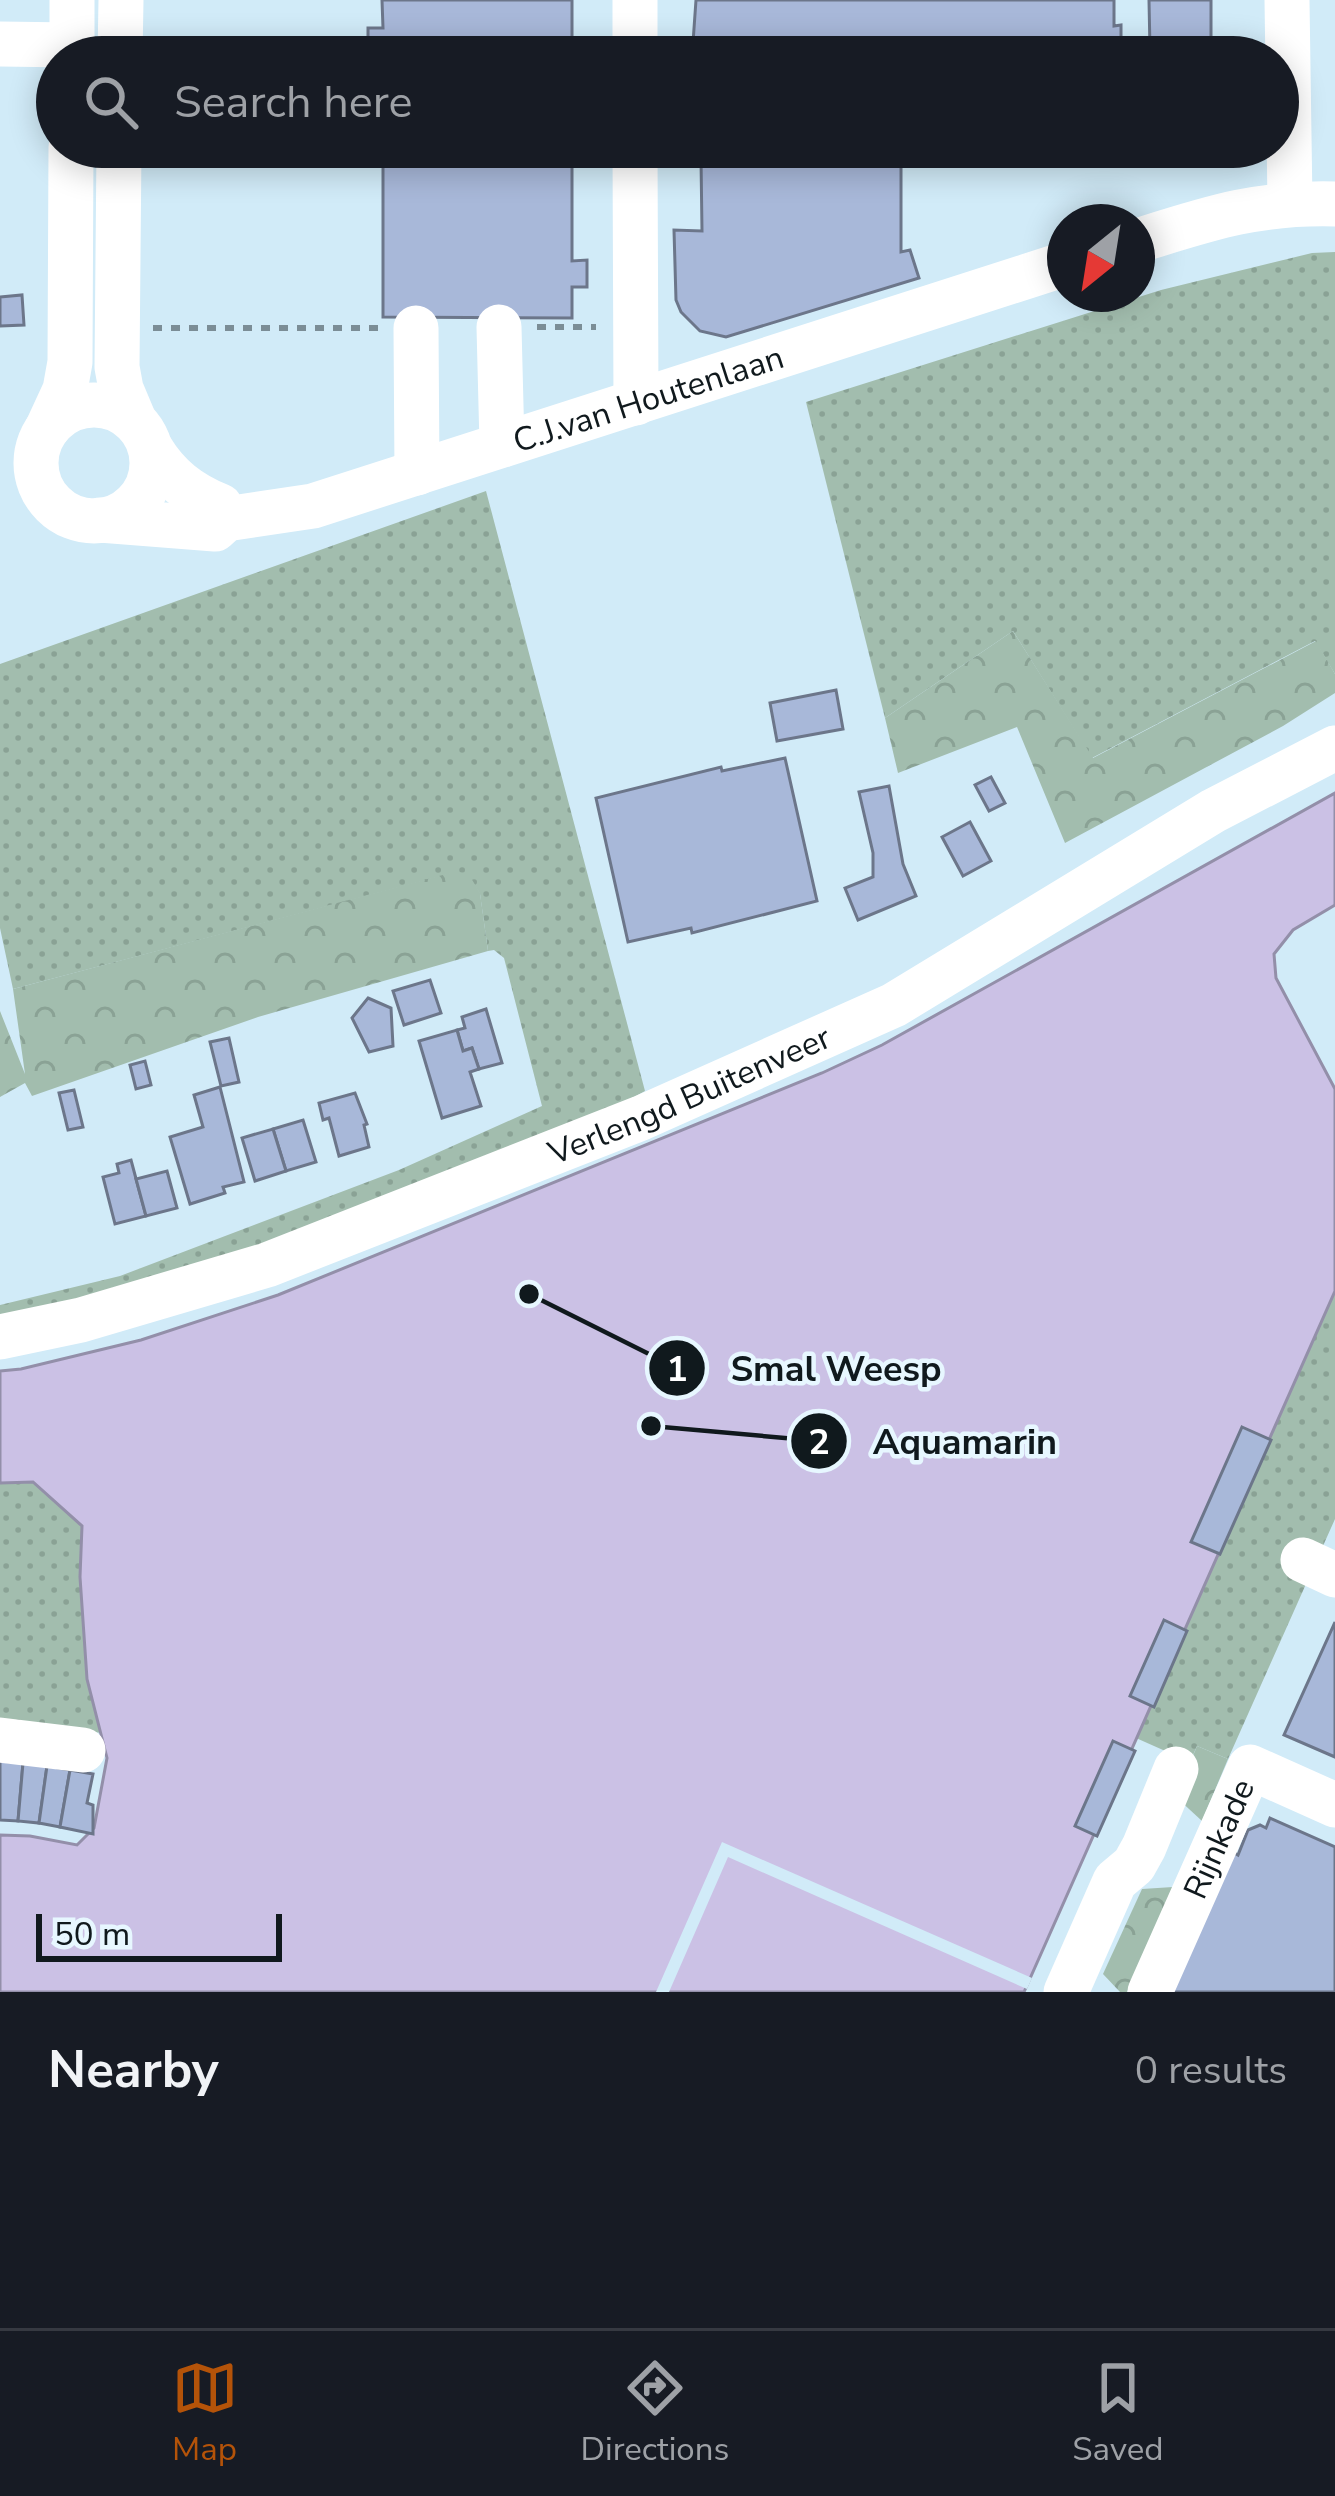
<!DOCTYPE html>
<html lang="en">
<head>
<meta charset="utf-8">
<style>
  :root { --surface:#171b24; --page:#242831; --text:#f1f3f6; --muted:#9ea1a6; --line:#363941; --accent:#b45309 }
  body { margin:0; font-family:"Nunito Sans",sans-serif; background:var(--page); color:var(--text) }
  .compass { position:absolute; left:1047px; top:204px; width:108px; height:108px; border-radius:50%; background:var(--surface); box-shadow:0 6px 30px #0003; rotate:210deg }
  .scale { position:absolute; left:36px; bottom:30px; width:246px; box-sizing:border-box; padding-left:12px; border:6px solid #10191d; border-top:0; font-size:33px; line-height:42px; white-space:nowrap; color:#10191d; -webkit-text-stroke:9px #e7f7ff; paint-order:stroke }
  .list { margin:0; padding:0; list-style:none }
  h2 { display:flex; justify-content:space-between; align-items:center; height:156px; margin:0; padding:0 48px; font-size:51px }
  h2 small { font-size:39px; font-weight:400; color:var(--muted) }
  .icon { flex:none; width:66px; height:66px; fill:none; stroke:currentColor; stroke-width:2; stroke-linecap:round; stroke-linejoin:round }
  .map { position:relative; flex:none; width:1335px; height:1992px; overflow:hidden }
  .search { position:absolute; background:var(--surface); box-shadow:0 6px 30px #0003; left:36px; right:36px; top:36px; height:132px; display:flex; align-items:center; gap:30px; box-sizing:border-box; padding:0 42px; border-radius:66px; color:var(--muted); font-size:45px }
  .sheet { height:336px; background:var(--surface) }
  nav { display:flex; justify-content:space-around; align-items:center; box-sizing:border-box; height:168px; border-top:3px solid var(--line); background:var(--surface); font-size:33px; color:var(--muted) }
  nav a { display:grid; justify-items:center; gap:6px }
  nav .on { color:var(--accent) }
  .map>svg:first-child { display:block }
  .grass { fill:url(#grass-dots) }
  .forest { fill:url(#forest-crowns) }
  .water { fill:#cbc1e5; stroke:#938fa9; stroke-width:3 }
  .pier { fill:#d1ebf8 }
  .building { fill:#a8b8d9; stroke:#6c768a; stroke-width:3 }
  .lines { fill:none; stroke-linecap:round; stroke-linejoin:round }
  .path { stroke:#7b8d96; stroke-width:6; stroke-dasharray:9 9; stroke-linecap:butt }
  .minor { stroke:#fff; stroke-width:45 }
  .labels { text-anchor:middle; stroke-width:9; stroke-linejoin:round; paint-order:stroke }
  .street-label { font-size:33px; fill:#10191d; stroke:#e7f7ff }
  .leader { fill:none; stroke:#10191d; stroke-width:4.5 }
  .callout-dot { fill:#10191d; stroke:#e7f7ff; stroke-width:4.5 }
  .mark-label { font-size:36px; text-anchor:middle; font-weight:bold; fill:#fff }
  .callout-label { font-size:36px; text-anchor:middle; font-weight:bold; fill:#10191d; stroke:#e7f7ff; stroke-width:9; stroke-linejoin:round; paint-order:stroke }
</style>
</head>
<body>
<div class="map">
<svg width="1335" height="1992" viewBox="0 0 1335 1992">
  <defs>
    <pattern id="grass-dots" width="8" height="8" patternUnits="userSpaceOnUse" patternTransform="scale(3)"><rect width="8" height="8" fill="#a2bdae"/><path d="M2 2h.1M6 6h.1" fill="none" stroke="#8aa295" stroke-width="1.8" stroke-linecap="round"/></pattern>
    <pattern id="forest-crowns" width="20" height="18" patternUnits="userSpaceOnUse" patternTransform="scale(3)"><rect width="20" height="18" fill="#a2bdae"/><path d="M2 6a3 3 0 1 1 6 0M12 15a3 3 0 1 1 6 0" fill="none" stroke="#8aa295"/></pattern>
  </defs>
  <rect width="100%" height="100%" fill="#d1ebf8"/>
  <g class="grass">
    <path d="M1335,252V674L1315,641L1092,758L1013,631L885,718L806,402L1161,290L1312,253Z"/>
    <path d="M486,491L645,1091L552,1143L0,1343V1305L120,1276L399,1170L542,1106L504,958L494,950L488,951L480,894L467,873H453L13,989L0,928V664Z"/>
    <path d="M1335,1291V1519L1228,1759L1197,1746L1190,1762L1136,1738Z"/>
    <path d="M33,1482L82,1526L80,1577L87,1679L102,1733L0,1722V1483Z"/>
  </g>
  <g class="forest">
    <path d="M1013,631L1093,758L1316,641L1335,674V693L1283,726L1065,843L1017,727L898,773L885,718Z"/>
    <path d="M454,872L468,873L480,893L488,951L258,1017L32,1096L25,1083L0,1097V1011L25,1074L13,989Z"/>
    <path d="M1197,1746L1228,1759L1202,1821L1176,1797Z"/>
    <path d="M1173,1887L1127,1992H1120L1103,1974L1142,1889Z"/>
  </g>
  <path class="water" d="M1335,793V905L1293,930L1274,954L1276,978L1335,1089V1291L1024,1992H0V1835L30,1836L77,1845L94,1828L107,1758L87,1679L80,1577L82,1526L33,1482L0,1483V1371L21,1369L141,1340L278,1295L822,1073L882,1045Z"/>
  <path class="pier" d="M722,1842L1032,1978L1027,1989L728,1857L669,1992H656Z"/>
  <g class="building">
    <path d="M382,0H572V57L368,55V28H383Z"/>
    <path d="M696,0H1114V26L1121,25V57H692Z"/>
    <path d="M1149,0H1211V49L1150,50Z"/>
    <path d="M383,147H572V261L587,260V287H572V318L383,317Z"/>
    <path d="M696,147H1117V159H1041V163L901,159V252L910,250L919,278L726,337L700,331L681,312L676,300L674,230L702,231L701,159L696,160Z"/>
    <path d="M22,295L24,325L0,326V297Z"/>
    <path d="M836,690L843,729L777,741L770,703Z"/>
    <path d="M785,758L817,901L692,933L691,928L628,942L596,798L721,767L722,771Z"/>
    <path d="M991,777L1005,803L989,811L975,785Z"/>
    <path d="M889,786L903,864L916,896L858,920L845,888L873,877V853L859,792Z"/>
    <path d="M970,822L991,861L963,876L942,837Z"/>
    <path d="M430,980L441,1013L404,1025L393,991Z"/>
    <path d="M368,998L391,1008L393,1046L369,1052L352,1018Z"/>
    <path d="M486,1009L502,1063L479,1069L472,1048L463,1051L457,1030L465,1028L462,1017Z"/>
    <path d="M457,1030L463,1051L472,1048L479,1069L470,1072L481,1106L442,1118L419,1041Z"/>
    <path d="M229,1038L239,1082L221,1086L210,1042Z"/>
    <path d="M145,1061L151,1085L136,1089L130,1065Z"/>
    <path d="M220,1087L244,1182L223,1187L225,1193L190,1204L170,1137L203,1127L194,1095Z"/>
    <path d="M74,1090L83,1127L68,1130L59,1093Z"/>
    <path d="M355,1093L367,1124L364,1125L369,1147L339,1156L329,1118L323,1120L319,1103Z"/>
    <path d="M303,1120L316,1162L286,1171L273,1129Z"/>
    <path d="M273,1129L286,1171L255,1181L242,1138Z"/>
    <path d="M131,1160L146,1216L115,1224L103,1177L119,1173L117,1164Z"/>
    <path d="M167,1171L177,1208L146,1216L136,1179Z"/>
    <path d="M1242,1427L1271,1440L1220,1554L1191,1542Z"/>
    <path d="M1164,1620L1187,1631L1154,1707L1130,1696Z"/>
    <path d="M1335,1622V1757L1284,1735Z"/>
    <path d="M1113,1741L1135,1751L1097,1836L1075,1826Z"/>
    <path d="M0,1761L23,1763L18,1821L0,1820Z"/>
    <path d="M23,1763L47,1766L39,1823L18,1821Z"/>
    <path d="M47,1766L70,1770L60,1827L39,1823Z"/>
    <path d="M70,1770L93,1774L87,1803L93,1805V1834L60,1827Z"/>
    <path d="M1270,1818L1335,1847V1992H1169L1231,1851L1238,1855L1248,1830L1260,1825L1266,1828Z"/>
  </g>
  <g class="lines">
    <g class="path">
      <path d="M48,84L49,119"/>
      <path d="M537,327H596"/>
      <path d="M153,328H380"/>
    </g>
    <g class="minor">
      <path d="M635,0V57"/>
      <path d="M1287,0L1290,203"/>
      <path d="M0,44L72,45"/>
      <path d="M72,57V0"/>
      <path d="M120,57L121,0"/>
      <path d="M119,147L117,367L121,389L134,420"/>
      <path d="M635,147L636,403"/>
      <path d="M1137,241C1210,218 1257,202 1335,204"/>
      <path d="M499,327L502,445"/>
      <path d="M416,328L417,473"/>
      <circle cx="94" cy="463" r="58"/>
      <path d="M47,429L65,390L70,362L71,147"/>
      <path d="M151,449C168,477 190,494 220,506L226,519"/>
      <path id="s1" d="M100,520L215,529L226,519L313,506L1065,264"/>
      <path id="s2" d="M0,1337L81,1320L267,1265L641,1118L894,1005L1213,811L1335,748"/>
      <path d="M1303,1560L1335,1575"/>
      <path d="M0,1740L83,1750"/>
      <path d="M1066,1992L1115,1881L1134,1865L1144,1847L1176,1769"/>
      <path id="s3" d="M1150,1992L1250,1767L1335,1805"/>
    </g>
  </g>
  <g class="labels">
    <g class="street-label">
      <text dy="12" stroke="none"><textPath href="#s1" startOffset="570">C.J.van Houtenlaan</textPath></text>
      <text dy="12" stroke="none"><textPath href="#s2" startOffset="732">Verlengd Buitenveer</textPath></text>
      <text dy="12" stroke="none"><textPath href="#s3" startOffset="168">Rijnkade</textPath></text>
    </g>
  </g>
  <path class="leader" d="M529 1294L677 1368M651 1426L819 1441"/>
  <g class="callout-dot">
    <circle cx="529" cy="1294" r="12"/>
    <circle cx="651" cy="1426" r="12"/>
    <circle cx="677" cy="1368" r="30"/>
    <circle cx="819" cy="1441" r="30"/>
  </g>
  <g class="mark-label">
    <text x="677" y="1381">1</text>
    <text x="819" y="1454">2</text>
  </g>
  <g class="callout-label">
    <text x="836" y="1381">Smal Weesp</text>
    <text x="965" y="1454">Aquamarin</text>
  </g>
</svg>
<svg class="compass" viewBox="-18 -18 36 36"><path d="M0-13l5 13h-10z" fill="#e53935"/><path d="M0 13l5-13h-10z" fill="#9ea1a6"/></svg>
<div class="scale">50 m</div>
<div class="search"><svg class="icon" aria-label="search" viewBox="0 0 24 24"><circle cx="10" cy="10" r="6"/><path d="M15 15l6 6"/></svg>Search here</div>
</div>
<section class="sheet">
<h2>Nearby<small>0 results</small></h2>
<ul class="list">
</ul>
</section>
<nav>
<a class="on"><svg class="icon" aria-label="map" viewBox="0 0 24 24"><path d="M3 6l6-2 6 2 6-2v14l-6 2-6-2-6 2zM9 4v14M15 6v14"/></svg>Map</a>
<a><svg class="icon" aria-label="directions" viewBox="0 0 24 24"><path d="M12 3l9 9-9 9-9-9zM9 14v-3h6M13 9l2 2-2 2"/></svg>Directions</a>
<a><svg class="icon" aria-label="saved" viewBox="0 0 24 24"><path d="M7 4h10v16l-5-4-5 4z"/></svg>Saved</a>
</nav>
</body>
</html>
